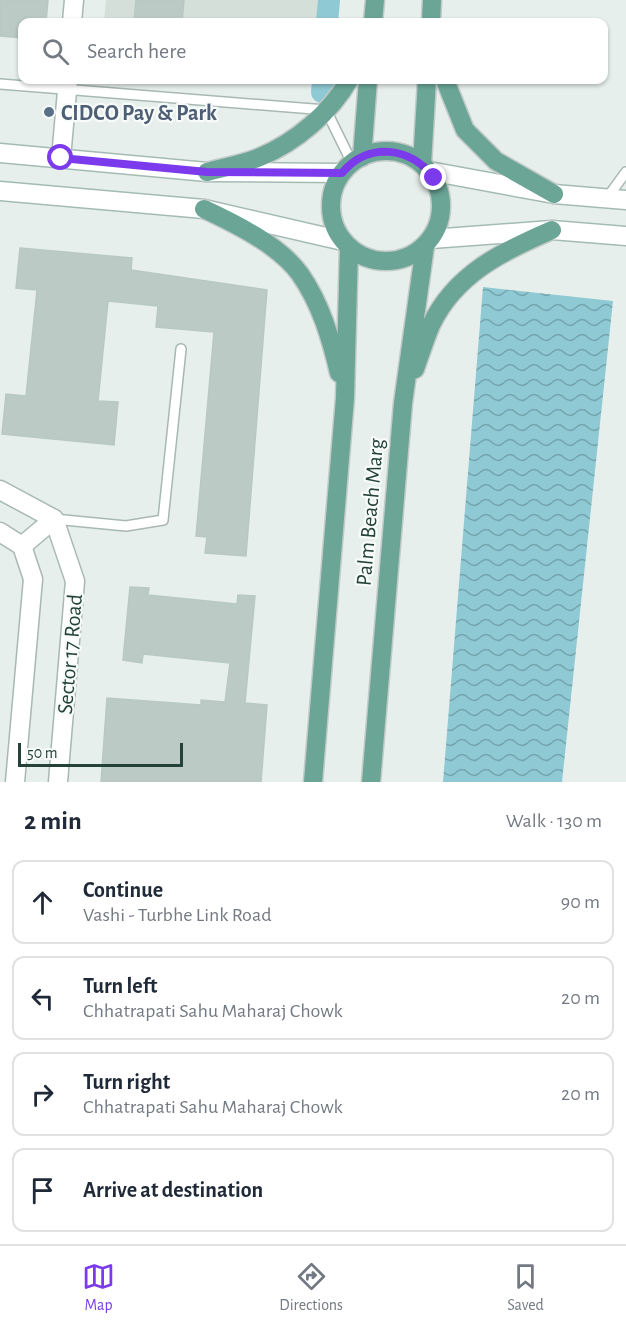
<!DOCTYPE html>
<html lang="en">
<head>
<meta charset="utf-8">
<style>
  :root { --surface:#fff; --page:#f2f2f3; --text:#1f2937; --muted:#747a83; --line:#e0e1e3; --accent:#7c3aed }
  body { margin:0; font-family:"Alegreya Sans",sans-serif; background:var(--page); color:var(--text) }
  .scale { position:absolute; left:18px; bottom:15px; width:165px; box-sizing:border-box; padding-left:6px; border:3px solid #24423a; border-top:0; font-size:16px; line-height:21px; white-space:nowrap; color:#24423a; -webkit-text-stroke:4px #f7fbf9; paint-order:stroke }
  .stop { position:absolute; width:18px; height:18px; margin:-14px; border:4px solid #7c3aed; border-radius:50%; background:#fff }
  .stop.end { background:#7c3aed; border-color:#fff; box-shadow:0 2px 6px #0008 }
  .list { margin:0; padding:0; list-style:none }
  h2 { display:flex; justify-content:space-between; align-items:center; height:78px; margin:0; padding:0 24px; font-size:26px }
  h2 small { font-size:20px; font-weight:400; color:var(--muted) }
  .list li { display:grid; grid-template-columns:39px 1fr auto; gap:18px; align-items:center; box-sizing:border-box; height:84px; margin:0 12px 12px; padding:0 12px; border:2px solid var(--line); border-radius:12px }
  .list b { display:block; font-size:22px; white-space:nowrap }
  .list p { margin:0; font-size:20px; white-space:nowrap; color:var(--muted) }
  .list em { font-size:20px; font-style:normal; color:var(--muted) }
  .icon { flex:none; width:33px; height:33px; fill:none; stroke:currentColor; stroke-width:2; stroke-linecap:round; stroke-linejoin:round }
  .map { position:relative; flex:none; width:626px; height:782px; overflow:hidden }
  .search { position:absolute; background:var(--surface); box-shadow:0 2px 4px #0004; left:18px; right:18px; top:18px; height:66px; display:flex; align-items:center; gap:15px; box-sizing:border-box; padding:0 21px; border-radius:12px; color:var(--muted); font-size:22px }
  .sheet { height:462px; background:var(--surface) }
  nav { display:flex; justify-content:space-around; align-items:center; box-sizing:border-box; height:84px; border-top:2px solid var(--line); background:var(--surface); font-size:16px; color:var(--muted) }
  nav a { display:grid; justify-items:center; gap:3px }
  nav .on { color:var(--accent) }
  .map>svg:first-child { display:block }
  .built { fill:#d4dfda }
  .water { fill:url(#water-waves) }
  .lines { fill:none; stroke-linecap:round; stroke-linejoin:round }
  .canal { stroke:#8ec9d4; stroke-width:22 }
  .building { fill:#bbcac4; stroke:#b8c9c2; stroke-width:1.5 }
  .service-casing { stroke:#a8b8b2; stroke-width:12 }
  .minor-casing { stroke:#a8b8b2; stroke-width:21 }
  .secondary-casing { stroke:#a4bbb3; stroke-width:21 }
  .primary-casing { stroke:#c2cac8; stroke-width:21 }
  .service { stroke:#fff; stroke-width:9 }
  .minor { stroke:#fff; stroke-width:18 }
  .secondary { stroke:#fff; stroke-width:18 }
  .primary { stroke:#6aa596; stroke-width:18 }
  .route { stroke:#7c3aed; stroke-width:8 }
  .service-dot { fill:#5c6f8a; stroke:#f7fbf9; stroke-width:2 }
  .labels { text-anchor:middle; stroke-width:4.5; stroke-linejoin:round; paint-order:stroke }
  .service-label { font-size:22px; font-weight:bold; fill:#4e5e75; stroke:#f7fbf9; text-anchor:start }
  .street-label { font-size:22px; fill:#24423a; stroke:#f7fbf9 }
</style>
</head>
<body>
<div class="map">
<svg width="626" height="782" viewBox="0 0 626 782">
  <defs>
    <pattern id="water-waves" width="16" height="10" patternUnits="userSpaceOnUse" patternTransform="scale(1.5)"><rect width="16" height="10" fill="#8ec9d4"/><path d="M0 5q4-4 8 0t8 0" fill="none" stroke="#74a5ad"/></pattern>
  </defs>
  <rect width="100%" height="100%" fill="#e6efeb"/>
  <path class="built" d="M106,0H320L318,22H104Z"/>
  <path class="water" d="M483,287L613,301L562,782H443Z"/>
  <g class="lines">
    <g class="canal">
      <path d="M327,22L329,0"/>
      <path d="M322,92L323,80"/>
    </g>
  </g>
  <g class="building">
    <path d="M0,0H48L46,22H22V38L0,36Z"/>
    <path d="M136,0H184L182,22H134Z"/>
    <path d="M20,248L132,258L131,270L267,290L246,556L205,553L207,537L196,536L214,332L156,327L158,306L108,301L98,401L118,402L114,445L2,434L6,394L26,396L37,290L16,288Z"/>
    <path d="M130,587L149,588L148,595L237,604L238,595L255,596L245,703L267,705L261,782H101L107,698L201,705V700L225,702L230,663L143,654L142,663L123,660Z"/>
  </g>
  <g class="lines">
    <defs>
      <g id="service">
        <path d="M0,84L326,110L352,163"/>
        <path d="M607,198L626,172"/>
        <path d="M54,519L126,526L163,520L181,349"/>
      </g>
      <g id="minor">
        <path d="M72,22L74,0"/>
        <path d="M61,158L68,80"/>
        <path d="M0,490L54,519L75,581L58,782"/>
        <path d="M0,532L22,546L33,579L15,782"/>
        <path d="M22,546L54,519"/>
      </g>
      <g id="secondary">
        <path d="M0,153L207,172L342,173"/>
        <path d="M429,171L554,194L626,200"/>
        <path d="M0,191L204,209L343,241"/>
        <path d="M431,239L552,230L626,236"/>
      </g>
      <g id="primary">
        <path d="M373,22L375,0"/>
        <path d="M431,22L432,0"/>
        <path d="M445,80L465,130L496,161L554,194"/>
        <circle cx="386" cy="206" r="55"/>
        <path d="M362,157L368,80"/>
        <path d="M422,164L427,80"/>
        <path d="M207,172C224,167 244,164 260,157C296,142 330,113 349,80"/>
        <path d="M204,209C236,224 279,245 300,274C321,304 331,339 339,373"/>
        <path d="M415,369C420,355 425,339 431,325C455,274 503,251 552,230"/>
        <path d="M313,782L345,398L349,247"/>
        <path d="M371,782L403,403L425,246"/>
      </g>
    </defs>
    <use href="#service" class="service-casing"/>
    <use href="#minor" class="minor-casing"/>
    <use href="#secondary" class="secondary-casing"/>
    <use href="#primary" class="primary-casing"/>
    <use href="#service" class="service"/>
    <use href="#minor" class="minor"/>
    <use href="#secondary" class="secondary"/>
    <use href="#primary" class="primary"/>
  </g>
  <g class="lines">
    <path class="route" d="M61,158L207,172L342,173C368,141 412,147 434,178"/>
  </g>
  <circle class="service-dot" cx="49" cy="112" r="6"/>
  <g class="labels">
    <g class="service-label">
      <text x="61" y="120">CIDCO Pay &amp; Park</text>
    </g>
    <g class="street-label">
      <text transform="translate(369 512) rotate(-85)" y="8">Palm Beach Marg</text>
      <text transform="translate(69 654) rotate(-85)" y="8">Sector 17 Road</text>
    </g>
  </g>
</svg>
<div class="scale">50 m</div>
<div class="stop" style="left:61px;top:158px"></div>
<div class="stop end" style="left:434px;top:178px"></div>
<div class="search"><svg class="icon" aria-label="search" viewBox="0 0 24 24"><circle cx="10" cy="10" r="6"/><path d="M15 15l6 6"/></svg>Search here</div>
</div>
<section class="sheet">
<h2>2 min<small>Walk · 130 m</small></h2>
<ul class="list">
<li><svg class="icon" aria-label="ahead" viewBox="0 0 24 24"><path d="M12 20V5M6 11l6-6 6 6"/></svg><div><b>Continue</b><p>Vashi - Turbhe Link Road</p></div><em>90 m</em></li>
<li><svg class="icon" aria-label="left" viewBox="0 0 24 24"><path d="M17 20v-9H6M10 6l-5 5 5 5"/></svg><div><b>Turn left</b><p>Chhatrapati Sahu Maharaj Chowk</p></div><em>20 m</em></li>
<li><svg class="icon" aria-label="right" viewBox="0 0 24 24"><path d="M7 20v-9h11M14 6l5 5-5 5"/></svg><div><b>Turn right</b><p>Chhatrapati Sahu Maharaj Chowk</p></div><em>20 m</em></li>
<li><svg class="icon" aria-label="arrive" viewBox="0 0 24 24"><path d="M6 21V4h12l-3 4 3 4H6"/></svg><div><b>Arrive at destination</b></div></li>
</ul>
</section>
<nav>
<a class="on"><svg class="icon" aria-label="map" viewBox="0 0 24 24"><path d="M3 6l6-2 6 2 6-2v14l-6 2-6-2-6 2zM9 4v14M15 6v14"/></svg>Map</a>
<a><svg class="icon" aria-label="directions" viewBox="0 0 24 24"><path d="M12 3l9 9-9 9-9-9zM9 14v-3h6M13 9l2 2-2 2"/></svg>Directions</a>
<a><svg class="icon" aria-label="saved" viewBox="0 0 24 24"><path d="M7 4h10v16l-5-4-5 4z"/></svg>Saved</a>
</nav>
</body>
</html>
